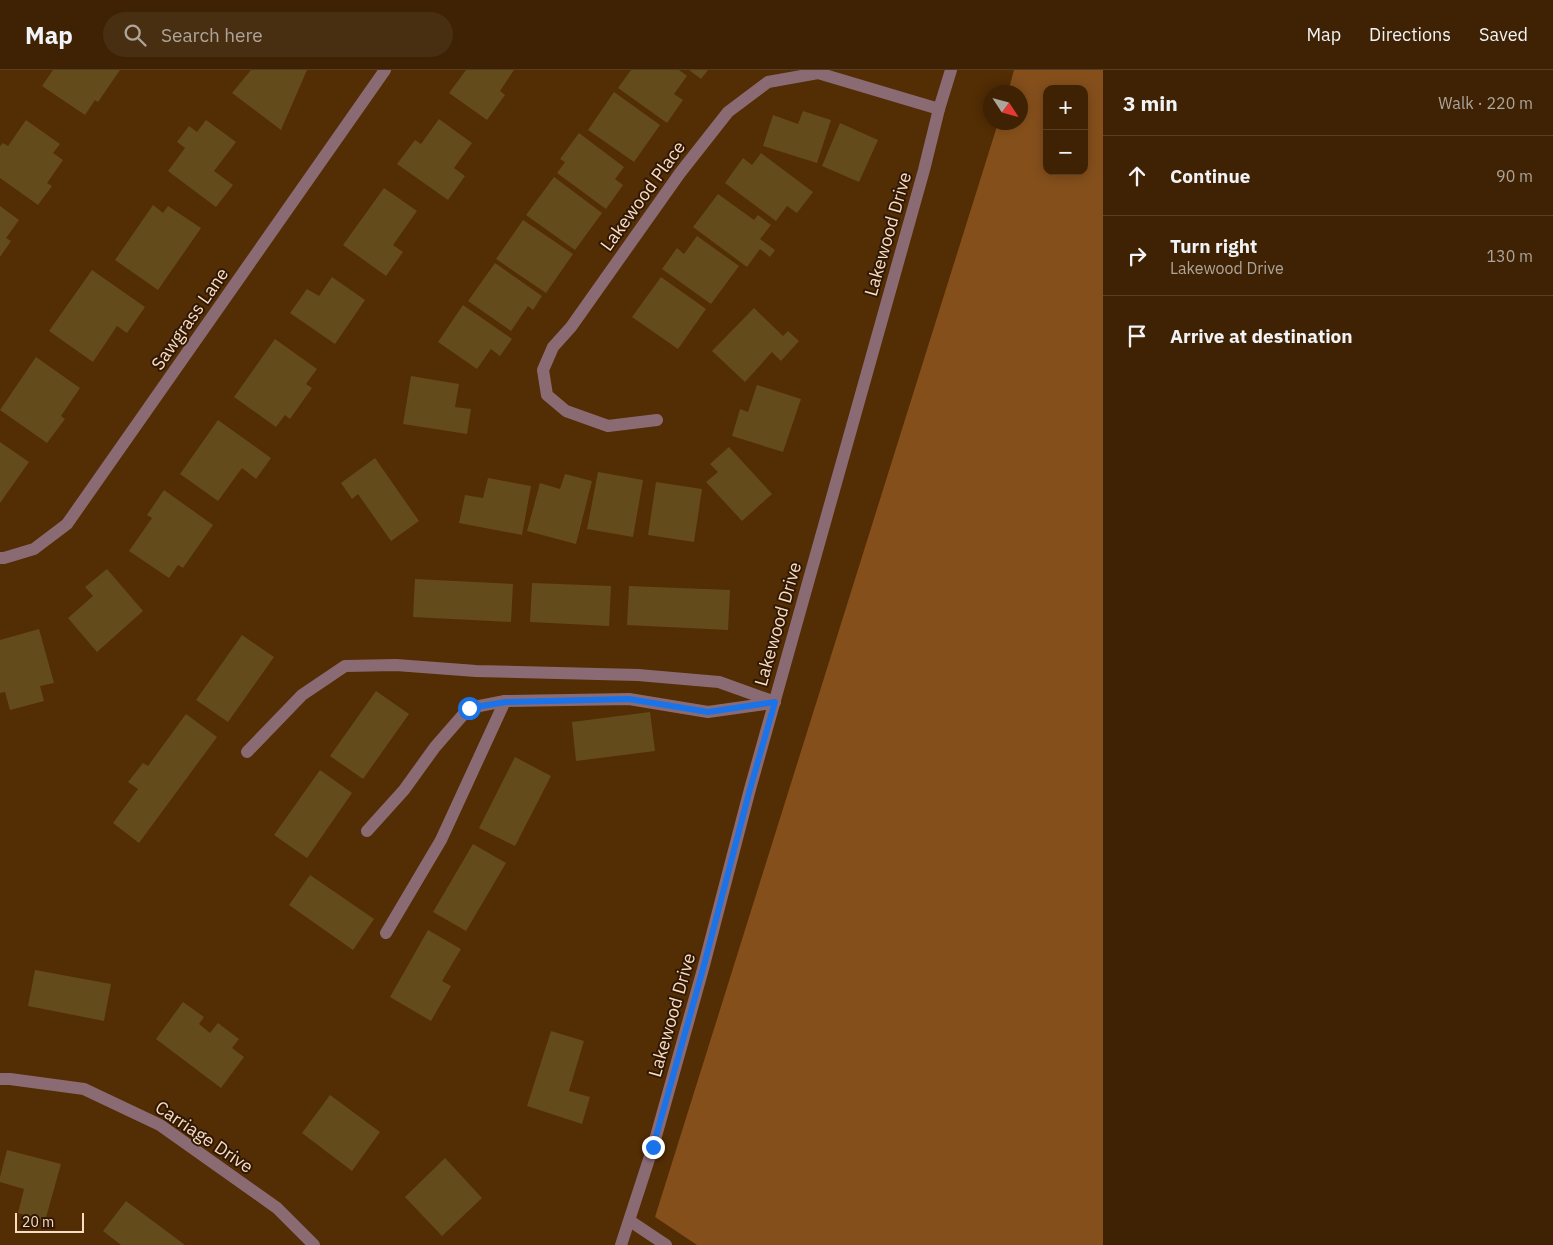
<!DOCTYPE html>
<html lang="en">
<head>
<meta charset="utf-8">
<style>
  :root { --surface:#3e2203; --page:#492f12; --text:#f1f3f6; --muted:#ada49a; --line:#573f25 }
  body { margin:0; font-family:"IBM Plex Sans",sans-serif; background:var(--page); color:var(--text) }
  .controls { position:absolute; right:15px; top:15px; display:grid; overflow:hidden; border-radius:10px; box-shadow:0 2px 12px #0003 }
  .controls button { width:45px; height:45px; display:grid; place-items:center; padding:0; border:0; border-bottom:1px solid var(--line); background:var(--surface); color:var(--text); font:25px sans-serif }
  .compass { position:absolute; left:983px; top:15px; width:45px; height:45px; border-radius:50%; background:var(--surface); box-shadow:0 2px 12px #0003; rotate:126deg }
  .scale { position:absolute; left:15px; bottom:12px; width:69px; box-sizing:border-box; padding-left:5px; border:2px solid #fadbc3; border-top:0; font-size:14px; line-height:18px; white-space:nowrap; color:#fadbc3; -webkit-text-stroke:4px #2f1905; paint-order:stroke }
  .stop { position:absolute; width:15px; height:15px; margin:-11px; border:4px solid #1a73e8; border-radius:50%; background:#fff }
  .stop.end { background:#1a73e8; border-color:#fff; box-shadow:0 1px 5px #0008 }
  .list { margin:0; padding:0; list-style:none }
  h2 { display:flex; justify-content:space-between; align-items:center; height:65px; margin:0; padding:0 20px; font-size:21px }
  h2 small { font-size:16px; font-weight:400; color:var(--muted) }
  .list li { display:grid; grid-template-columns:32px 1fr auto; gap:15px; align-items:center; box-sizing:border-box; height:80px; padding:0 20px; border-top:1px solid var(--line) }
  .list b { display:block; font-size:19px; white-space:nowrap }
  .list p { margin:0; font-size:16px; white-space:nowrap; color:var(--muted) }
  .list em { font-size:16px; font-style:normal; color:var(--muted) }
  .icon { flex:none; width:28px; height:28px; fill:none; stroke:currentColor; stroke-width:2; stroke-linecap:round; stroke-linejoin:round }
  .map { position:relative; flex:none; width:1103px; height:1175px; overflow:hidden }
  header { display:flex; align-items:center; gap:30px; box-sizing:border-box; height:70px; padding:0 25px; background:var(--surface); border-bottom:1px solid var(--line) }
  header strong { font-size:24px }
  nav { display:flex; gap:28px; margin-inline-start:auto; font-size:18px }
  .search { width:350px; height:45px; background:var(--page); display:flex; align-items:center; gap:12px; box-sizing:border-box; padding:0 18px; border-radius:28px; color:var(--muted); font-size:19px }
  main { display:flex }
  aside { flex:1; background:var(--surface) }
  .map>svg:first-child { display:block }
  .green { fill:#844f1b; fill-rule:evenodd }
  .building { fill:#644b1b }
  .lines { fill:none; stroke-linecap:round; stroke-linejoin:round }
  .minor { stroke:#8b6b73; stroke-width:12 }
  .route { stroke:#1a73e8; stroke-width:6 }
  .labels { text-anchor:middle; stroke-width:4; stroke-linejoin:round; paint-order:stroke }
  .street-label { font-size:18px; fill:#fadbc3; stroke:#2f1905 }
</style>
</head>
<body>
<header>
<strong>Map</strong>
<div class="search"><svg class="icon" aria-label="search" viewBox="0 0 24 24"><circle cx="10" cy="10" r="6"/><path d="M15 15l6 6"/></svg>Search here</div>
<nav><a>Map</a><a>Directions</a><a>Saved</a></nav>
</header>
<main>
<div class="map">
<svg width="1103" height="1175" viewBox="0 0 1103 1175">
  <rect width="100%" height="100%" fill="#532d04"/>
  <path class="green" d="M1014,0H1103V1175H697L655,1147L998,53L1021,52V22H1008ZM1047,19H1084V101H1047Z"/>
  <g class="building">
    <path d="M53,0H120L98,32L95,30L85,45L42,16Z"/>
    <path d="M251,0H307L281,60L232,23Z"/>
    <path d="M466,0H514L500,21L505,25L487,50L449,23Z"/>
    <path d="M631,0H679L687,6L674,24L683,30L667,53L618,18Z"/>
    <path d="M689,0H708L701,9Z"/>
    <path d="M614,22L660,55L634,92L588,60Z"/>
    <path d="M803,41L831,50L817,93L763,76L773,45L798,54Z"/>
    <path d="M439,49L472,73L454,98L465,106L448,130L397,94L415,70L421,74Z"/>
    <path d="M26,50L60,74L53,83L63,90L47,113L52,116L38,135L0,108V76L3,73L8,76Z"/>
    <path d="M206,50L236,72L214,101L233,115L216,137L168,101L185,78L177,72L189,56L197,62Z"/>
    <path d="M840,53L878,70L859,112L822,96Z"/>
    <path d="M579,63L624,97L615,109L623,115L606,139L557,103L565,92L560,89Z"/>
    <path d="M761,83L813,122L797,143L787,136L776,151L725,113L743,88L752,95Z"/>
    <path d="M554,107L602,143L575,180L526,145Z"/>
    <path d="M384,118L417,141L393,175L403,182L386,206L343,175Z"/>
    <path d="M718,124L754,150L758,145L771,155L760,169L775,180L770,187L760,179L747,197L693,157Z"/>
    <path d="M153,135L163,143L168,136L201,158L158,220L115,190Z"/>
    <path d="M0,136L19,150L6,168L11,171L0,187Z"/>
    <path d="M523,150L573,184L546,223L496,189Z"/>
    <path d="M697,166L739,196L711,234L662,199L677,178L684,184Z"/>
    <path d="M495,193L542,226L533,240L528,236L511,261L468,231Z"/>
    <path d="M92,200L145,237L127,263L117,256L93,292L49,261Z"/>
    <path d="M332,207L365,230L335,274L290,243L307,219L319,226Z"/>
    <path d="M661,207L706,239L678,279L632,247Z"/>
    <path d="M463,235L512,269L500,286L491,279L477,299L438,272Z"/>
    <path d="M754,238L783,266L788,261L799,271L781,291L772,282L745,312L712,281Z"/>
    <path d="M275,269L317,299L306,314L312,318L290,349L285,345L276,357L234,327Z"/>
    <path d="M36,287L80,318L61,346L65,349L47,373L0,340Z"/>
    <path d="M411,306L459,314L455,337L471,339L467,364L403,354Z"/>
    <path d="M757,315L801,329L783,382L732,366L740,339L748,342Z"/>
    <path d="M218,350L271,388L256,409L242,398L218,431L180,404Z"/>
    <path d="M0,372L29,392L0,433Z"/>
    <path d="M729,377L772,424L742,451L706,412L718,402L710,394Z"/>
    <path d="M375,388L419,451L391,471L358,424L352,429L341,413Z"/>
    <path d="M598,402L643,410L633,467L587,459Z"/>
    <path d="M565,404L592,411L576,474L527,461L540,413L560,419Z"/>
    <path d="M488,408L531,416L522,465L459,453L465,425L483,428Z"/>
    <path d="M656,412L702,419L694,472L648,465Z"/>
    <path d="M164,420L213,455L183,498L178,495L169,508L129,481L152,448L147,445Z"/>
    <path d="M107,499L143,541L97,582L68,548L93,526L85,517Z"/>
    <path d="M415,509L513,514L511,552L413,547Z"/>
    <path d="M532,513L611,516L609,556L530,552Z"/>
    <path d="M629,516L730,520L728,560L627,555Z"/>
    <path d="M39,559L54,613L40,616L44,631L10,640L5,622L0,623V570Z"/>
    <path d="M242,565L274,587L228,652L196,630Z"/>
    <path d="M376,621L409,644L363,709L330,686Z"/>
    <path d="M650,642L655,681L576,691L572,652Z"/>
    <path d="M186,644L217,667L139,773L113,753L138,719L128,712L143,693L148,696Z"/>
    <path d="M515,687L551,706L515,776L479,758Z"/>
    <path d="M320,700L352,723L307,788L274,765Z"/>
    <path d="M473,774L506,793L466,861L433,842Z"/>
    <path d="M310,805L374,849L353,880L289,835Z"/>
    <path d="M428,860L461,879L442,911L451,916L431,951L390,927Z"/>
    <path d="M35,900L111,914L104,951L28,936Z"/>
    <path d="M183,932L204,947L199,954L210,963L218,953L239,969L232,978L244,987L221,1018L156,969Z"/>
    <path d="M551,961L584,971L569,1021L590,1027L582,1054L527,1036Z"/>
    <path d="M330,1025L380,1062L352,1101L302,1063Z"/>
    <path d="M7,1080L61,1094L45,1151L18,1143L24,1119L0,1112V1107Z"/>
    <path d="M445,1088L482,1128L442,1166L405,1127Z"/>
    <path d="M126,1131L185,1175H121L103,1161Z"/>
  </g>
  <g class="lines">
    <g class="minor">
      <path d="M657,350L608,356L566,341L547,325L543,300L553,277L571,257L680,103L728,42L768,12L818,3L939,39"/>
      <path d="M0,488H4L34,479L67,454L385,0"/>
      <path d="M247,682L302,625L345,596L396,595L476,601L638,605L719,612L775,632"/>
      <path d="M367,761L404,720L435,677L469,638L505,631L629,629L708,642L772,633"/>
      <path d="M386,863L441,770L505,631"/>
      <path d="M0,1009H10L84,1019L160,1055L277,1138L314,1175"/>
      <path d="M630,1151L666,1175"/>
      <path d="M621,1175L653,1077L703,899L750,719L924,100L939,39L951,0"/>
    </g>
  </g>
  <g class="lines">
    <path class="route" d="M469,638L506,632L629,629L708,642L775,632L750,719L703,899L653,1077"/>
  </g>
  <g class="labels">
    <g class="street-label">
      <text transform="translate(643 126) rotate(-54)" y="6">Lakewood Place</text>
      <text transform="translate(888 164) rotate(-74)" y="6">Lakewood Drive</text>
      <text transform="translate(190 249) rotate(-55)" y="6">Sawgrass Lane</text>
      <text transform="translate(778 554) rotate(-74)" y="6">Lakewood Drive</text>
      <text transform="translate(672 945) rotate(-74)" y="6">Lakewood Drive</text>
      <text transform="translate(204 1067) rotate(34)" y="6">Carriage Drive</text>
    </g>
  </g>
</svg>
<div class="controls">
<button>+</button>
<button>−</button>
</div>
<svg class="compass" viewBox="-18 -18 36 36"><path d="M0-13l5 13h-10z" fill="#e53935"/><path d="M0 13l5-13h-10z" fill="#ada49a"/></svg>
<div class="scale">20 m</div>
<div class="stop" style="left:469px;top:638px"></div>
<div class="stop end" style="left:653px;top:1077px"></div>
</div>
<aside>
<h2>3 min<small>Walk · 220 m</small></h2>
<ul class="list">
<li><svg class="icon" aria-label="ahead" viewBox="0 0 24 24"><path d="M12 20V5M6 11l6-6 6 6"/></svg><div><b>Continue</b></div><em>90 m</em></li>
<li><svg class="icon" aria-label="right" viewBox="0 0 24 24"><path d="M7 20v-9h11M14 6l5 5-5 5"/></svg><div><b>Turn right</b><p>Lakewood Drive</p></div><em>130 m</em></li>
<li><svg class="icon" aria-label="arrive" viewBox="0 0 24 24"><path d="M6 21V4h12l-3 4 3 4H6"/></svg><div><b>Arrive at destination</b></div></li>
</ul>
</aside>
</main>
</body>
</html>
